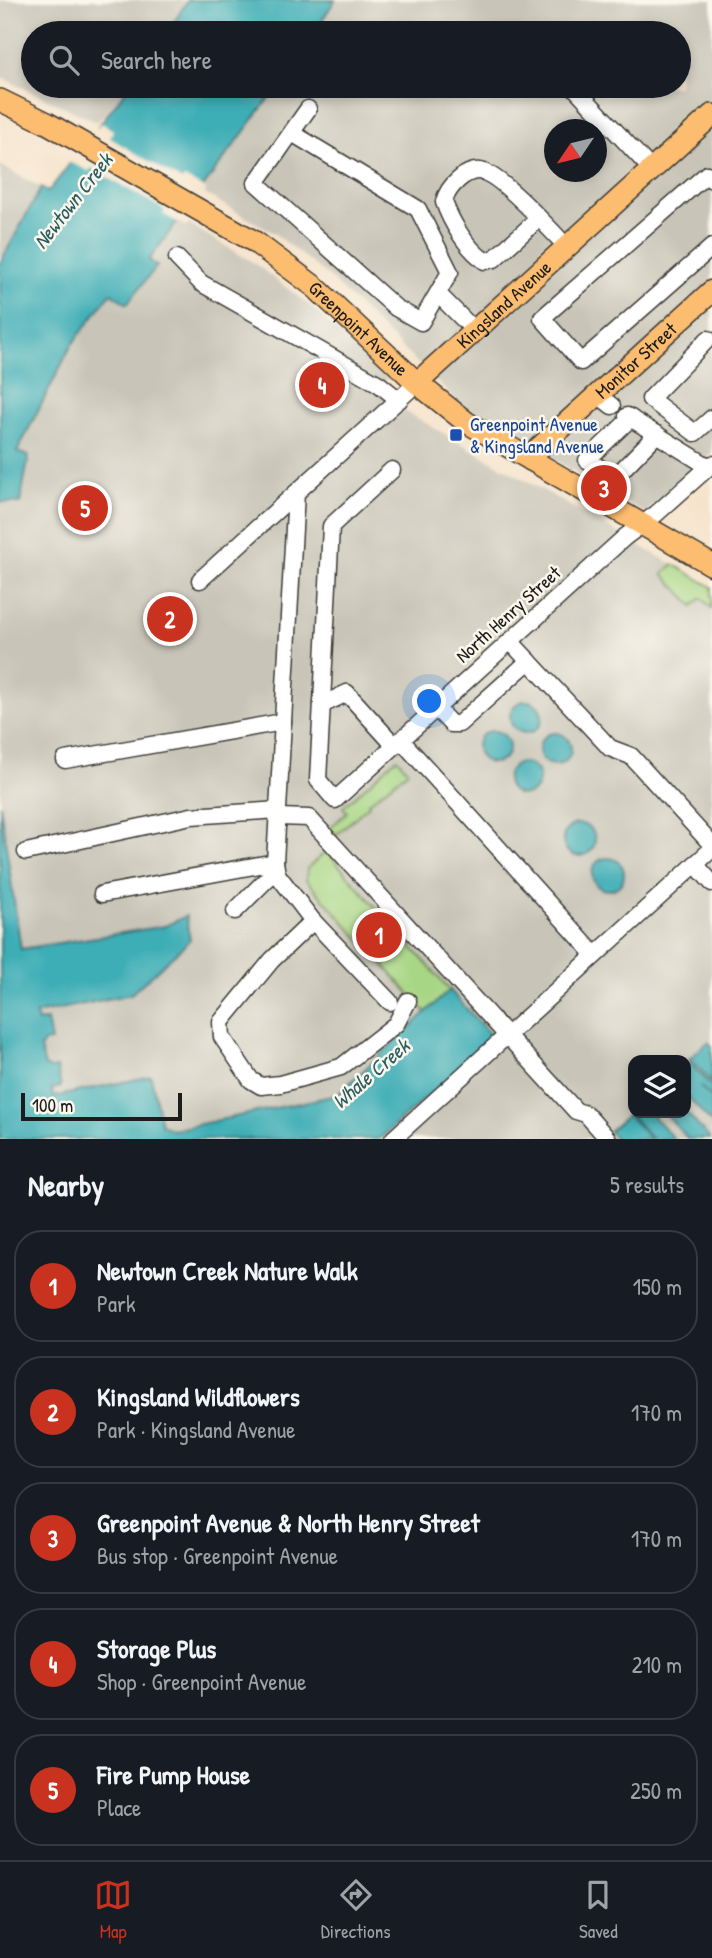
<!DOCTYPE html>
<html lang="en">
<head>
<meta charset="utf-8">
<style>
  :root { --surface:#171b24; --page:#242831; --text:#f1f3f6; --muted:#9ea1a6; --line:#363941; --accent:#c8321e }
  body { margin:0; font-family:"Patrick Hand",sans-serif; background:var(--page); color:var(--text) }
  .controls { position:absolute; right:21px; bottom:21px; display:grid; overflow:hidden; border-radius:14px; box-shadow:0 4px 10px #0003 }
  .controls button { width:63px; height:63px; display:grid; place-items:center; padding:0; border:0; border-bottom:2px solid var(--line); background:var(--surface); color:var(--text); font:35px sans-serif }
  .compass { position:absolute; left:544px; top:119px; width:63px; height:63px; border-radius:50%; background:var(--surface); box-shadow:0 4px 10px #0003; rotate:235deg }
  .scale { position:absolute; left:21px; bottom:18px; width:161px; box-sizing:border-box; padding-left:7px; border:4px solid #1c1c1c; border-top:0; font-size:19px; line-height:24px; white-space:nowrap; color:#1c1c1c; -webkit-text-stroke:5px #fbf7ec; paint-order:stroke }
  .you { position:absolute; left:430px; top:702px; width:24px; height:24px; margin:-18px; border:5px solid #fff; border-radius:50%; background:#1a73e8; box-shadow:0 0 0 10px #1a73e833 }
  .badge { display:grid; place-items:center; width:46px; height:46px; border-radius:50%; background:var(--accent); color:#fff; font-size:23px; font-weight:700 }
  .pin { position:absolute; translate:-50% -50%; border:4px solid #fff; box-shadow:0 2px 7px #0006 }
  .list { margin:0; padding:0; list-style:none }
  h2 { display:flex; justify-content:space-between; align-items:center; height:91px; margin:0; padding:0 28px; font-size:30px }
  h2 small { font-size:23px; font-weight:400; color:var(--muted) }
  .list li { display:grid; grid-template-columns:46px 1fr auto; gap:21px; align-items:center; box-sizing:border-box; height:112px; margin:0 14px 14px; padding:0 14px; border:2px solid var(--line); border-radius:28px }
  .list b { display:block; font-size:26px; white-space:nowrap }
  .list p { margin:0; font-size:23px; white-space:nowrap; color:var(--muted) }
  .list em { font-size:23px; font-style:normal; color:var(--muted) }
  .icon { flex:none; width:38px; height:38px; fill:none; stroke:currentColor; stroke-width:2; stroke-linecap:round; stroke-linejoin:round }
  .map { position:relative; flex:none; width:712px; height:1139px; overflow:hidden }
  .search { position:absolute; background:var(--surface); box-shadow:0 4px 10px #0003; left:21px; right:21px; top:21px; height:77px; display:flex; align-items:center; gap:18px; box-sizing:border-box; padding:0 24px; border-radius:38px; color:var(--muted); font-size:26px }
  .sheet { height:721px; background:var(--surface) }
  nav { display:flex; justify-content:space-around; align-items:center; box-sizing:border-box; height:98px; border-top:2px solid var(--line); background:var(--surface); font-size:19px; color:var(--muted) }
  nav a { display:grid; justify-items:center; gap:4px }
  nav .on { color:var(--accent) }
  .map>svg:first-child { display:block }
  .industrial { fill:#c8c4b8; fill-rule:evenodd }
  .green { fill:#a7d684; stroke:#627950; stroke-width:2 }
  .water { fill:#3cadb6; stroke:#2c6469; stroke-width:2 }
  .pier { fill:#f6e3cb }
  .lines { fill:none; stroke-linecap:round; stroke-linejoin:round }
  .minor-casing { stroke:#3d3a36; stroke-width:19 }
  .major-casing { stroke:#3d3a36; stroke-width:24 }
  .minor { stroke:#fff; stroke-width:16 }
  .major { stroke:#fcbd6f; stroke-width:21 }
  .transit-dot { fill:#1a4fb4; stroke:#fbf7ec; stroke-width:2.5 }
  .labels { text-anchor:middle; stroke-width:5; stroke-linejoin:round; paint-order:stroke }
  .street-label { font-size:19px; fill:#1c1c1c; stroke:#fbf7ec }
  .transit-label { font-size:19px; fill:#164399; stroke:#fbf7ec; text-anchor:start }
  .water-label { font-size:21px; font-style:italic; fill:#2a5d61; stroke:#fbf7ec }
</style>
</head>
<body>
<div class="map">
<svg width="712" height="1139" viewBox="0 0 712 1139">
  <rect width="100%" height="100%" fill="#fbf7ec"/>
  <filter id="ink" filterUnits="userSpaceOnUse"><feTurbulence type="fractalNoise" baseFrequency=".0143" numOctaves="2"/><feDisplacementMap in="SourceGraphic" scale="14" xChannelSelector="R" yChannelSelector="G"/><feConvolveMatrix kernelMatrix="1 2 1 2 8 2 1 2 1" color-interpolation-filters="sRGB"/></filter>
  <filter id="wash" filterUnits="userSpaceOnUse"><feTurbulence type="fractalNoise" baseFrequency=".00686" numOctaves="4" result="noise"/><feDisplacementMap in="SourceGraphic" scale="28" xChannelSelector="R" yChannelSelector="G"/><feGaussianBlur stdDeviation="1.57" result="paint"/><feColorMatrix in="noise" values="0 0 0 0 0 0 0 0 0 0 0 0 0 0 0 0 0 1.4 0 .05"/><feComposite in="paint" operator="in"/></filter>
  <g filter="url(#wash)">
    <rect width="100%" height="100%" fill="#f6e3cb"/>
    <g class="industrial">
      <path d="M0,0H188L167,33H33V86H129L97,122L0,77Z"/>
      <path d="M335,0H712V453L645,513L460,404L328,276L274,233L205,194L206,189L201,186L278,86H679V33H314ZM554,130H596V172H554Z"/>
      <path d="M0,165L41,188L0,263Z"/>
      <path d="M178,222L186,227L188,224L251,261L309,305L387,378L379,390L408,413L712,587V1139H379L492,1038L450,990L337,1095L172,1130L161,1124L150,1077L53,1098L52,1089L61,1087L57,1068L45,1066L40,1048L51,1041L47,1020L38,1022L36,1014L131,994L190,940L185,917L165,926L21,949L0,804V502L20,503L16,452L71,346L111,293L127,304L156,267L148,260ZM633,1060H686V1113H633Z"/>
    </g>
    <g class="green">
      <path d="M673,564L712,587V609L702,598L693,606L663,574Z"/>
      <path d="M397,758L408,771L368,803L369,805L336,835L330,828L347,812L343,807Z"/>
      <path d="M326,851L450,990L426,1012L306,880L307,869Z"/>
    </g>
    <g class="water">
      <path d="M188,0H335L314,33H167Z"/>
      <path d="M129,86H278L149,260L157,266L127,304L111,293L71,346L17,452L29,456L20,503L0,502V263L41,188L48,192Z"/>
      <circle cx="526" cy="717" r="16"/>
      <circle cx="493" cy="747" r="16"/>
      <circle cx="555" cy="749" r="16"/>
      <circle cx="523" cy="779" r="16"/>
      <path d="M0,804L21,949L165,926L186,916L190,940L131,994L36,1014L38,1022L47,1020L51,1041L45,1042L40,1048L45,1066L51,1069L57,1068L61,1087L52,1089L53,1097L151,1076L161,1124L172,1130L337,1095L450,990L493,1038L379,1139H0Z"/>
      <circle cx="579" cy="840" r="16"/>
      <circle cx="608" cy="874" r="16"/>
      <path d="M708,1042L712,1046V1083L690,1058Z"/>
      <path d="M688,1060L712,1087V1098L699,1085L712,1099V1124L686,1095Z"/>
      <path d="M633,1109V1113H650L674,1139H652L629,1113Z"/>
      <path d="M686,1112L710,1139H688L665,1113Z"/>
      <path d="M628,1115L650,1139H616L609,1131Z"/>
    </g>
    <path class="pier" d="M101,123L113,130L110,138L182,181L184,178L204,188L181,224L163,214L165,210L91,168L89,171L67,161L94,125L98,127Z"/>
  </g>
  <g filter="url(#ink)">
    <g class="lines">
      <defs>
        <g id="minor">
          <path d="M573,86L652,170"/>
          <path d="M292,133L418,209L450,272L421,322L396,308L256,183L308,109"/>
          <path d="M712,180L707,174L542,318L581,362L712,247"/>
          <path d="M538,219L494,259L485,261C467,249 451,222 444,202C447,188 467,166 484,172C503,178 550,229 566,246"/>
          <path d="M177,258L201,283L379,384L399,400"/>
          <path d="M438,294L474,330"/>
          <path d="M708,339L650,399L695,433L712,418"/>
          <path d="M598,395L612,406"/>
          <path d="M627,416L709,467"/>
          <path d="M631,418L587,460L615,477L657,434"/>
          <path d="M392,470L331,526L318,780L335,800L625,537L656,514L712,464"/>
          <path d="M200,580L417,383"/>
          <path d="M510,641L610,748L631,756L712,845"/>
          <path d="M322,705L347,693L395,746"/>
          <path d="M436,708L451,724H459L529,661"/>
          <path d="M401,740L595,955"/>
          <path d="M65,760L283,722"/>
          <path d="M278,817L309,818L576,1111L586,1114L608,1139"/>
          <path d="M26,852L191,816L278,810"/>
          <path d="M275,862L277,874L313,921L272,960L221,1022L222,1037L251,1080L261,1086L280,1084L341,1067L396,1024L408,1001"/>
          <path d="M695,864L712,883"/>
          <path d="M102,894L275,862"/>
          <path d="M235,911L271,875L275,862L296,493"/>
          <path d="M313,921L390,1002"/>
          <path d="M393,1139L712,849"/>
        </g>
        <g id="major">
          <path id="s1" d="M0,100L47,123L255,242L315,287L417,383L466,422L712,565"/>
          <path id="s2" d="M417,383L712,115"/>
          <path id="s3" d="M531,460L539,448L712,291"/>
        </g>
      </defs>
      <use href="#minor" class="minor-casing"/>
      <use href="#major" class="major-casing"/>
      <use href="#minor" class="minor"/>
      <use href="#major" class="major"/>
    </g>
  </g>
  <rect class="transit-dot" x="449" y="428" width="14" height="14" rx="3.5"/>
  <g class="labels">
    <g class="street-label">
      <text dy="7" stroke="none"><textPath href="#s2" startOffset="117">Kingsland Avenue</textPath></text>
      <text dy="7" stroke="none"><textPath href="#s1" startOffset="427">Greenpoint Avenue</textPath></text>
      <text dy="7" stroke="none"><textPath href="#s3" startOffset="145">Monitor Street</textPath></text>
      <text transform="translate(508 614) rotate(-42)" y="7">North Henry Street</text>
    </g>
    <g class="transit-label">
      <text x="470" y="431">Greenpoint Avenue<tspan x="470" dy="22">&amp; Kingsland Avenue</tspan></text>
    </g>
    <g class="water-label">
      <text transform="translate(73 201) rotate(-52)" y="7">Newtown Creek</text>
      <text transform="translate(371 1074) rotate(-41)" y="7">Whale Creek</text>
    </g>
  </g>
</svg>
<div class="controls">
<button><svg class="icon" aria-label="layers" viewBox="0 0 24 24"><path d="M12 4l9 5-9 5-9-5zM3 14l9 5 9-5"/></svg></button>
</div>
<svg class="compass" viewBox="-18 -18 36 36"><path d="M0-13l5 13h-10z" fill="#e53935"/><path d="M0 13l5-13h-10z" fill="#9ea1a6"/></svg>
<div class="scale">100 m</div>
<div class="you"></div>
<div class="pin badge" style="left:379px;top:935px">1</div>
<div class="pin badge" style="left:170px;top:619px">2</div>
<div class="pin badge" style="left:604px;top:488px">3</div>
<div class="pin badge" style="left:322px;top:385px">4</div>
<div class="pin badge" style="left:85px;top:508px">5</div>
<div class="search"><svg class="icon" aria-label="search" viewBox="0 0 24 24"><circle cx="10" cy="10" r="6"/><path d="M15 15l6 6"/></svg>Search here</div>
</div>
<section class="sheet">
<h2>Nearby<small>5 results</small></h2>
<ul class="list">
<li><span class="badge">1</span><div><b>Newtown Creek Nature Walk</b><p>Park</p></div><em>150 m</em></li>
<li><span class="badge">2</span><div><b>Kingsland Wildflowers</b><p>Park · Kingsland Avenue</p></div><em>170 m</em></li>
<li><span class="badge">3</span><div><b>Greenpoint Avenue &amp; North Henry Street</b><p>Bus stop · Greenpoint Avenue</p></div><em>170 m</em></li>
<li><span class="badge">4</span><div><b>Storage Plus</b><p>Shop · Greenpoint Avenue</p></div><em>210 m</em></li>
<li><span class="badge">5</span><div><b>Fire Pump House</b><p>Place</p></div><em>250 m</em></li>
</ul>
</section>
<nav>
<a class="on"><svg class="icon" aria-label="map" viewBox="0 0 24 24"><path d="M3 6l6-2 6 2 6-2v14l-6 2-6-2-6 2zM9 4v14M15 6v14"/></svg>Map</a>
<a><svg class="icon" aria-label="directions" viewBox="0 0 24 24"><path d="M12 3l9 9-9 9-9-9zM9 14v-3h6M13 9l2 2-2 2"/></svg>Directions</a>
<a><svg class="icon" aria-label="saved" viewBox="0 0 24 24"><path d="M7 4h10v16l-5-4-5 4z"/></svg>Saved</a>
</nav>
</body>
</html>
